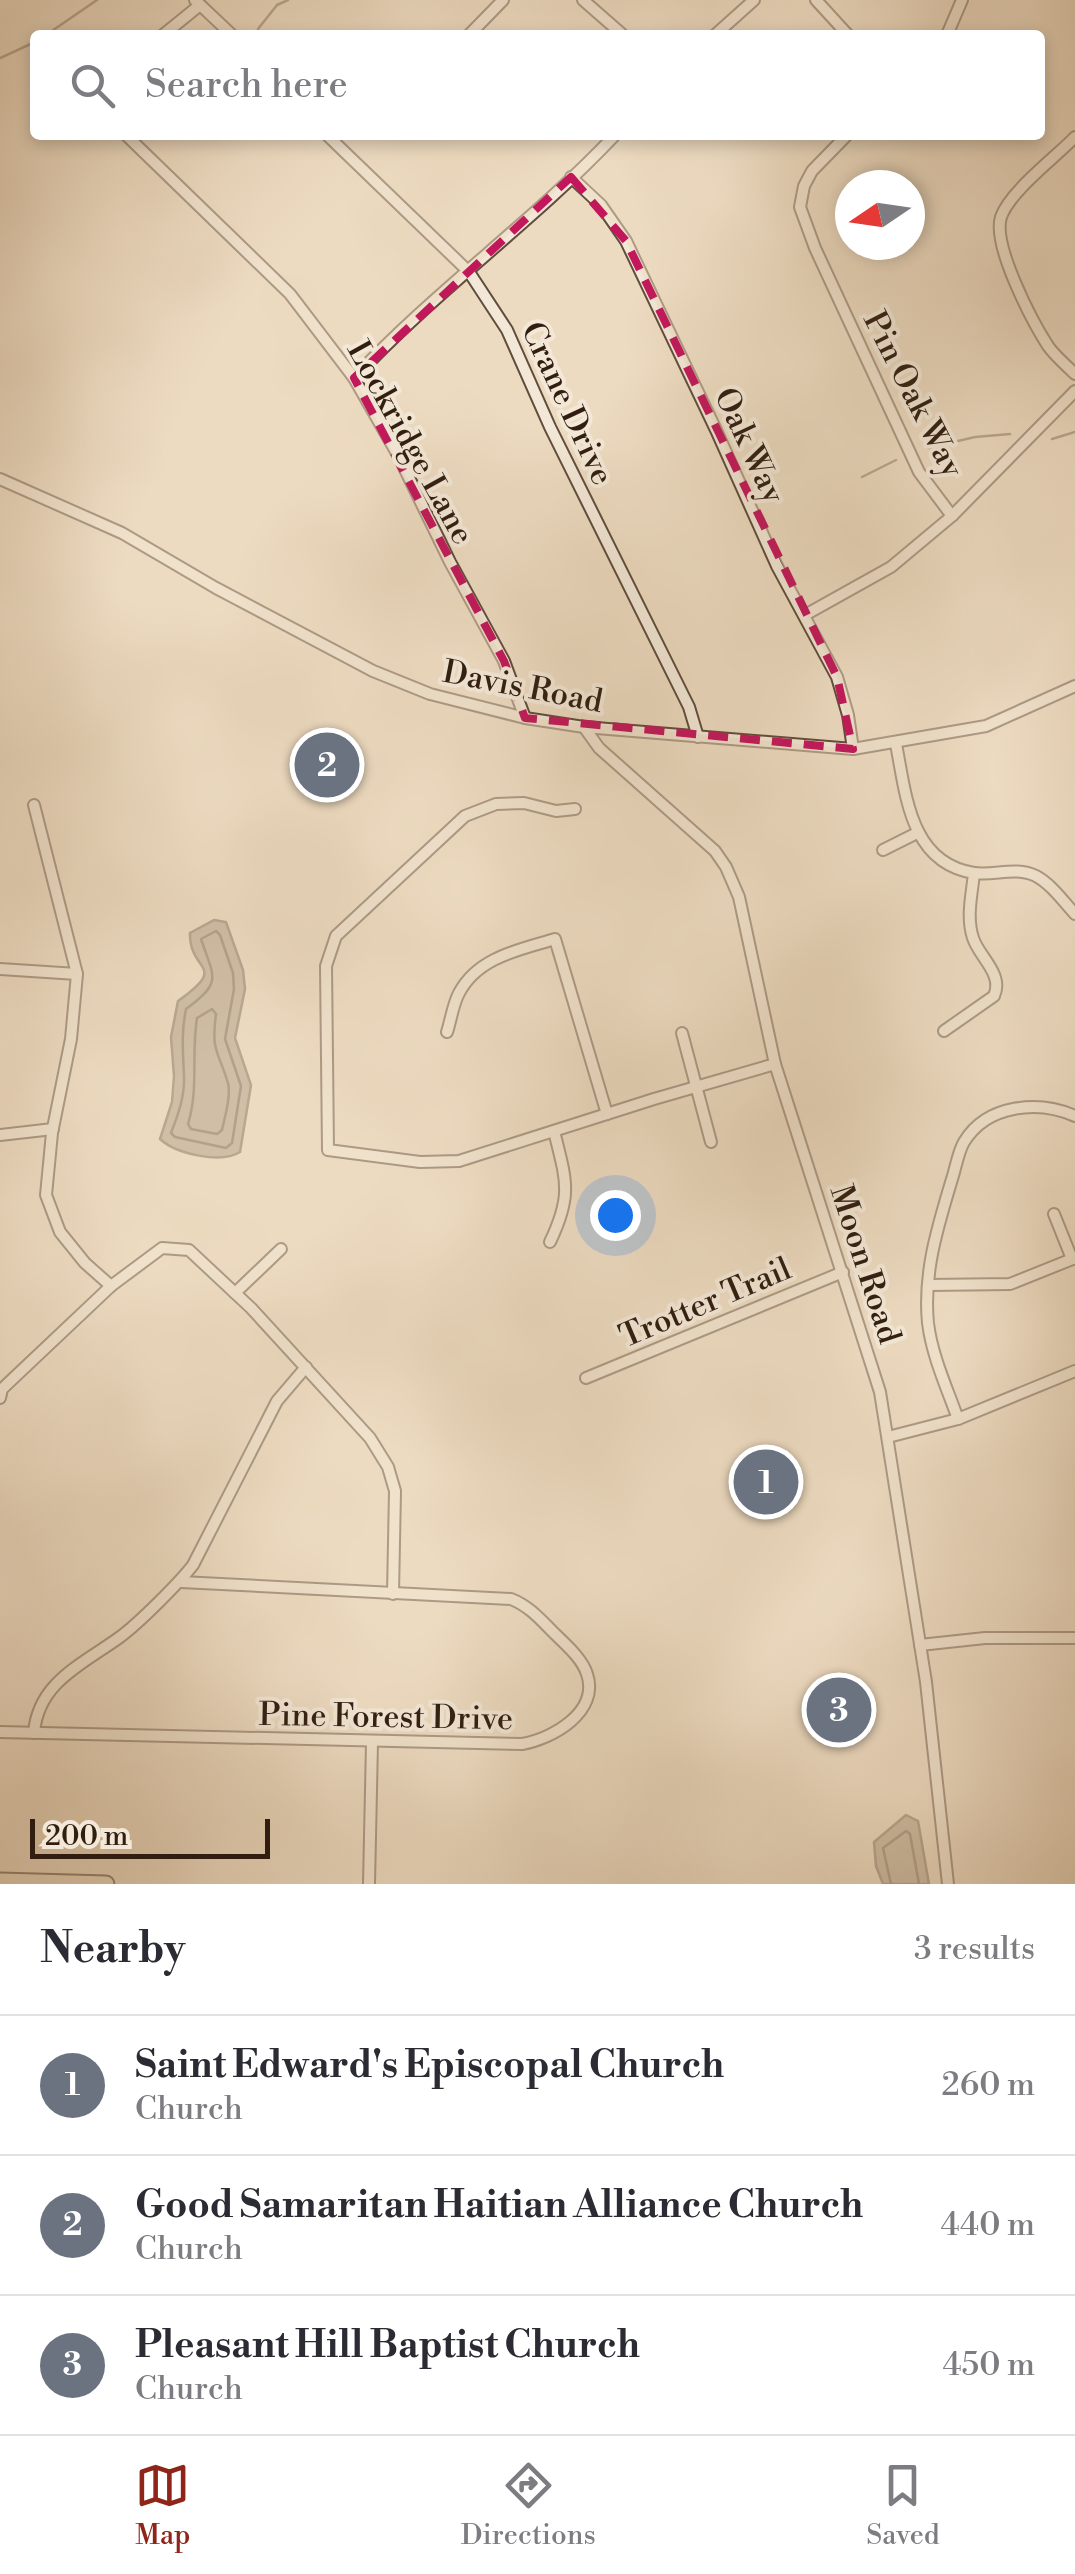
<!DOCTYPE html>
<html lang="en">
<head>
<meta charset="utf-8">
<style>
  :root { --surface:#fff; --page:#f7f7f7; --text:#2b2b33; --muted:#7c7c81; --line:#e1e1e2; --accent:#8f2418 }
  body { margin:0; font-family:"Libre Bodoni",serif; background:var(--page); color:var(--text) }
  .compass { position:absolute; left:835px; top:170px; width:90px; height:90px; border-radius:50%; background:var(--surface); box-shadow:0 5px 15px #0003; rotate:257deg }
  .scale { position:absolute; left:30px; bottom:25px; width:240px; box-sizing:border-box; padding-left:10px; border:5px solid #311e10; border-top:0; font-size:28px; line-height:35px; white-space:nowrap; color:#311e10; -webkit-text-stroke:8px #f3e8d7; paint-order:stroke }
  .you { position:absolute; left:615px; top:1215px; width:35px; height:35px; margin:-25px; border:8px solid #fff; border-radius:50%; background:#1a73e8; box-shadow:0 0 0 15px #1a73e833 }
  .badge { display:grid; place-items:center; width:65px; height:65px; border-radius:50%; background:var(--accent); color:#fff; font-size:32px; font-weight:700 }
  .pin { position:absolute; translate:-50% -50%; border:5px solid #fff; box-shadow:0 2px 10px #0006 }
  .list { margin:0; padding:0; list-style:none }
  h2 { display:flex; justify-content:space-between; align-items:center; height:130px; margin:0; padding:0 40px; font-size:42px }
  h2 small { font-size:32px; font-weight:400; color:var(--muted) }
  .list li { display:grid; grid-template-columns:65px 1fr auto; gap:30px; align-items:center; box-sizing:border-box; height:140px; padding:0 40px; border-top:2px solid var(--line) }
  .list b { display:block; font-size:38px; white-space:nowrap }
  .list p { margin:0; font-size:32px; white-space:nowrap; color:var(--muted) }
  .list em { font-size:32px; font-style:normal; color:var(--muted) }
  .icon { flex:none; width:55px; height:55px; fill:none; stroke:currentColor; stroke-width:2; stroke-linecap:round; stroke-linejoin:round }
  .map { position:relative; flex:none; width:1075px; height:1884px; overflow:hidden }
  .search { position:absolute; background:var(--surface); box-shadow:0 5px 15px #0003; left:30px; right:30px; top:30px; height:110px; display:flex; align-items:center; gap:25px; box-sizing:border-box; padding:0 35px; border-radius:10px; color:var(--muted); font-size:38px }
  .sheet { height:550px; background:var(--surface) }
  nav { display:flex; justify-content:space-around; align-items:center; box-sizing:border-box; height:140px; border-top:2px solid var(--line); background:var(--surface); font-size:28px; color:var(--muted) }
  nav a { display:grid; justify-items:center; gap:5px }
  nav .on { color:var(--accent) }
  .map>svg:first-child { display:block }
  .water { fill:#ad9b85; stroke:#7b6956; stroke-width:2.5 }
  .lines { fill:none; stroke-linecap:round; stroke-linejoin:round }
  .shore { stroke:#6f5c4a; stroke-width:2.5 }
  .stream { stroke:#7b6956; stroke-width:2.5 }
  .minor-casing { stroke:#604d3c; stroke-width:14 }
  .highway-casing { stroke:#311e10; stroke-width:19 }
  .minor { stroke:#f3e8d7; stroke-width:10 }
  .highway { stroke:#eddbc1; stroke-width:15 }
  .marked { fill:none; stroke:#c2185b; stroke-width:8; stroke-dasharray:20 12; stroke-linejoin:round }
  .labels { text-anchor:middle; stroke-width:8; stroke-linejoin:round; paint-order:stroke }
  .street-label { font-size:32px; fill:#311e10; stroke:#f3e8d7 }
</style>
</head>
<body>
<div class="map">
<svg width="1075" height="1884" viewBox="0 0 1075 1884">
  <rect width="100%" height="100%" fill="#eddbc1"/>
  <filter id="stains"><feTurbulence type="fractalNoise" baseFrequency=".002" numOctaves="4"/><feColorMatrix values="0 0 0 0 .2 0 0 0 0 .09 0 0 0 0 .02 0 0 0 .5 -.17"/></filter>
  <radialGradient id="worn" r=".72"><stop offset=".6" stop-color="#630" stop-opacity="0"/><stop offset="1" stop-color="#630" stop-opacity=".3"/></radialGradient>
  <g class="water">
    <path d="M214,920L226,922L243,970L245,989L235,1038L251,1085L240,1152C221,1164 176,1154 160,1139L172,1102L174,1076L171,1037L178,1001C230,964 189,973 190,933Z"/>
    <path d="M906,1815L918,1821L929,1884H883L876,1866L874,1842Z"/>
  </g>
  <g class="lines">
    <g class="shore">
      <path d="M216,931L220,935L233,973L234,989L225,1039L241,1086L232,1143L226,1148L175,1137L171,1133C178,1115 185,1096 184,1076C183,1052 181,1033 186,1009C223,982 214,978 201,939Z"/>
      <path d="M212,1009L216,1014C211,1052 218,1050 228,1083C231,1097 225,1116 222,1130L217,1134L191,1129L188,1124C199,1088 191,1055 197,1018Z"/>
      <path d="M891,1884L883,1848L906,1831L910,1834L919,1884"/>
    </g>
    <g class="stream">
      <path d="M258,29L277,5L288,0"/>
      <path d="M46,35L97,0"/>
      <path d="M0,58L35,42"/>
      <path d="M1052,439L1075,432"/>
      <path d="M928,448L975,437L1010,434"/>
      <path d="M862,477L896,460"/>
    </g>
    <defs>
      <g id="minor">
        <path d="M195,0L232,35"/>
        <path d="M583,0L623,35"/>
        <path d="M816,0L848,35"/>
        <path d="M163,35L200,5"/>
        <path d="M469,35L503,0"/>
        <path d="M715,35L754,0"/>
        <path d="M947,35L962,0"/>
        <path d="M126,135L290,294L354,378L398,455L450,562L504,661L525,718"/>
        <path d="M327,135L469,272L507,330L550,427L689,707L698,737"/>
        <path d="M847,135L812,171L804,186L800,207L815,248L919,472L952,516"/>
        <path d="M1075,137C1056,157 1010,191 1001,217C992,245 1032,321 1048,346C1055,356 1066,365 1075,374"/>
        <path d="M571,177L601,205L626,241L716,430L777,566L837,677L848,715L853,749"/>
        <path d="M354,378C435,291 533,222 615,135"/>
        <path d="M0,479L122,533L216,588L373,671L430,694L525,718L584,727L853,749L986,726L1075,686"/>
        <path d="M805,615L891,567L952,516L1075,391"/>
        <path d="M584,727L599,748L715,851L726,867L739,897L775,1064L880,1392L926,1682L948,1884"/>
        <path d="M896,744C906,795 910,863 974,873C995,876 1016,866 1036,876C1051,884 1063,901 1075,914"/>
        <path d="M34,805L77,974L71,1039L52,1133L46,1195L60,1232L85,1263L111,1286"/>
        <path d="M575,809L556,811L524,803L496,804L465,816L336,936L326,966L328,1150L420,1162L459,1161L654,1099L775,1064"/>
        <path d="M883,850L917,833"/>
        <path d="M0,969L77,974"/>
        <path d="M944,1031L994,996C1004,974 979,957 973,938C966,917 972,894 974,873"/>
        <path d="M447,1032C451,1020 453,1004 459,993C478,957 519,950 555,939L607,1114"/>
        <path d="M682,1033L711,1142"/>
        <path d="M0,1135L53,1129"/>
        <path d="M1054,1214L1072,1259"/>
        <path d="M550,1242C573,1194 566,1180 554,1131"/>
        <path d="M929,1285L1010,1284L1075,1258"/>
        <path d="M235,1293L281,1249"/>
        <path d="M586,1378L843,1272"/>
        <path d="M0,1398L2,1389L111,1286L162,1248L189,1250L251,1308L370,1438L388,1467L395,1491L393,1594"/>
        <path d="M958,1419C947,1388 932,1356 928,1323C923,1272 938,1226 952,1179C956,1167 958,1152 964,1142C987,1104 1039,1100 1075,1116"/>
        <path d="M888,1437L958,1419L1075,1371"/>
        <path d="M920,1645L985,1638H1075"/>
        <path d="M0,1732L522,1744C552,1739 600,1712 587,1674C582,1658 565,1644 553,1632C540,1619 529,1606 511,1599L181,1582"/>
        <path d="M34,1733C38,1682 83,1664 120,1637C139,1623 179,1583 193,1565L277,1401L306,1367"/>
        <path d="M369,1884L372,1743"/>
      </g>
      <path id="highway" d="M0,1881L106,1884"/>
    </defs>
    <use href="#minor" class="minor-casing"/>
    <use href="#highway" class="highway-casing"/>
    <use href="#minor" class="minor"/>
    <use href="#highway" class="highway"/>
  </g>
  <path d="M0 0H1075V1884H0ZM571,177L626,241L837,677L853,749L525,718L504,661L354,378Z" fill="#eddbc1" fill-opacity=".55" fill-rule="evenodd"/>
  <path class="marked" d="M571,177L626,241L837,677L853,749L525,718L504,661L354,378Z"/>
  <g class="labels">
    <g class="street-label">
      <text transform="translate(914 394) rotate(63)" y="11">Pin Oak Way</text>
      <text transform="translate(568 403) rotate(65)" y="11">Crane Drive</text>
      <text transform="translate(411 442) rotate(61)" y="11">Lockridge Lane</text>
      <text transform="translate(750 445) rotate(65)" y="11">Oak Way</text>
      <text transform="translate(523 686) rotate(11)" y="11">Davis Road</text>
      <text transform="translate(866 1264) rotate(72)" y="11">Moon Road</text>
      <text transform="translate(705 1302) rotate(-23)" y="11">Trotter Trail</text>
      <text transform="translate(386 1716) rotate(1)" y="11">Pine Forest Drive</text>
    </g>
  </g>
  <rect width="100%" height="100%" filter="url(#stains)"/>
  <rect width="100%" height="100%" fill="url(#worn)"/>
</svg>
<svg class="compass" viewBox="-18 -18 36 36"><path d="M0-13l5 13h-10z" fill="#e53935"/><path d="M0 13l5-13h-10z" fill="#7c7c81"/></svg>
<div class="scale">200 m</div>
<div class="you"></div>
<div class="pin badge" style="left:766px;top:1482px;background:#6b7280">1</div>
<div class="pin badge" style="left:327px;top:765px;background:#6b7280">2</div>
<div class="pin badge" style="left:839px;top:1710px;background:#6b7280">3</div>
<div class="search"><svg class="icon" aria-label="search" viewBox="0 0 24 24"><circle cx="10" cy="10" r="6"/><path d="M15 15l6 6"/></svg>Search here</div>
</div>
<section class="sheet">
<h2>Nearby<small>3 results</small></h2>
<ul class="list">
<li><span class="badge" style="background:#6b7280">1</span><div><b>Saint Edward's Episcopal Church</b><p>Church</p></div><em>260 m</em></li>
<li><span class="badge" style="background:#6b7280">2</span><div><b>Good Samaritan Haitian Alliance Church</b><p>Church</p></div><em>440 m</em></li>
<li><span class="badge" style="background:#6b7280">3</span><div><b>Pleasant Hill Baptist Church</b><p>Church</p></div><em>450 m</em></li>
</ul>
</section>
<nav>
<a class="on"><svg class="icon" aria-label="map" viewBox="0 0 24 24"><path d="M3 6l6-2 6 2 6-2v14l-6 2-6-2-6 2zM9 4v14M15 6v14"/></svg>Map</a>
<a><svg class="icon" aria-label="directions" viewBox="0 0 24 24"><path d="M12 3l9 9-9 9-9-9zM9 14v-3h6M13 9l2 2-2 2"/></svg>Directions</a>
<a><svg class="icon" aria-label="saved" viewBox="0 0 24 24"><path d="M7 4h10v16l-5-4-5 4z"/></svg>Saved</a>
</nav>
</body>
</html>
